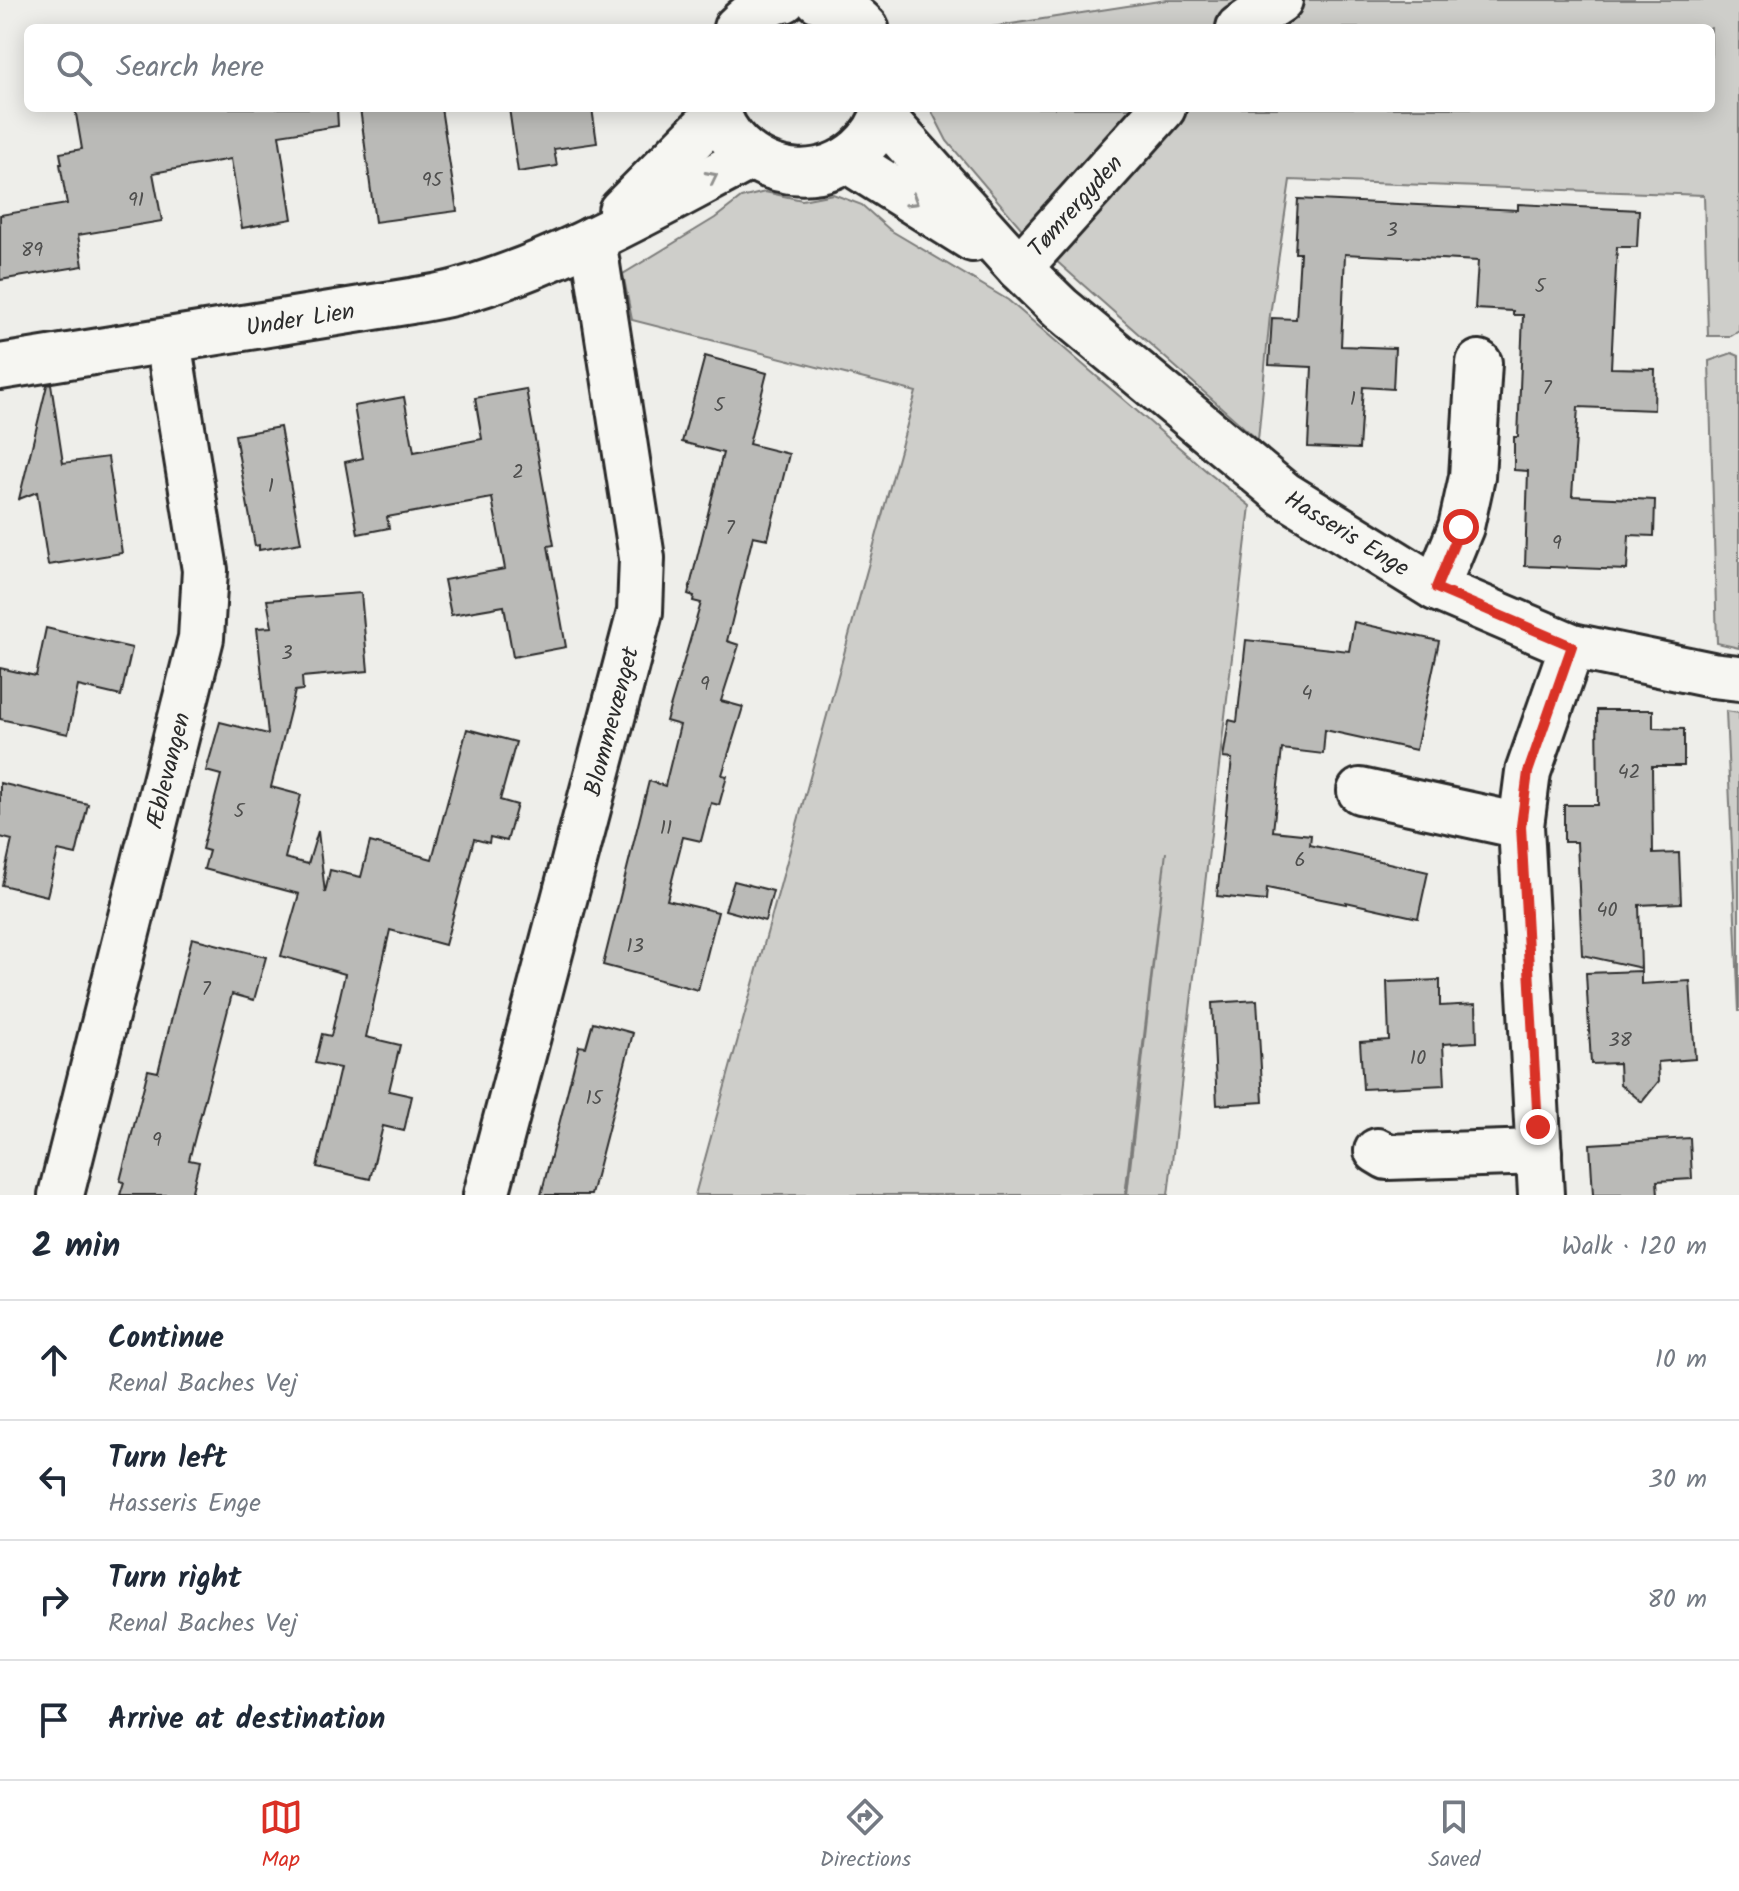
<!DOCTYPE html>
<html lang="en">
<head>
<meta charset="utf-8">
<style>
  :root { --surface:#fff; --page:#f2f2f3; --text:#1f2937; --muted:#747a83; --line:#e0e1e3; --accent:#d93025 }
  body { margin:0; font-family:Kalam,sans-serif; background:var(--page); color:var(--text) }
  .stop { position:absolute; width:24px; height:24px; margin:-18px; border:6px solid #d93025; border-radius:50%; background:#fff }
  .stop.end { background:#d93025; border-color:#fff; box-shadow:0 2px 8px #0008 }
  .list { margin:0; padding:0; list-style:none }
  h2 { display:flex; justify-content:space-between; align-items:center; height:104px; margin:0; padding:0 32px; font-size:34px }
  h2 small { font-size:26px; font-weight:400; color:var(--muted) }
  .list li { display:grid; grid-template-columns:52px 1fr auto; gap:24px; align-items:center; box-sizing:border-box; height:120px; padding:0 32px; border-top:2px solid var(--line) }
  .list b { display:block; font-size:30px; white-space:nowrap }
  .list p { margin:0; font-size:26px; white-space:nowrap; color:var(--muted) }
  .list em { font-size:26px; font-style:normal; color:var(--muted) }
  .icon { flex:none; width:44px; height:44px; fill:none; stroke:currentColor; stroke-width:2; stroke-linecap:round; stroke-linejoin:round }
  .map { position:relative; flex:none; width:1739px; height:1195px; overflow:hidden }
  .search { position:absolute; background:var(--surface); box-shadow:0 4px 20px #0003; left:24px; right:24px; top:24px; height:88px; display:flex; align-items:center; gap:20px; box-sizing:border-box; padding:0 28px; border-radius:12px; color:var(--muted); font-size:30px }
  .sheet { height:584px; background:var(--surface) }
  nav { display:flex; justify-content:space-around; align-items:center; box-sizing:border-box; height:112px; border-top:2px solid var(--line); background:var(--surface); font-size:22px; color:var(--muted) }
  nav a { display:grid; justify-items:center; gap:4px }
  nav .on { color:var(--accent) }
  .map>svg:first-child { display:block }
  .green { fill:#cececa; stroke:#7c7c7a; stroke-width:2 }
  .building { fill:#babab7; stroke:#2b2b2b; stroke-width:2 }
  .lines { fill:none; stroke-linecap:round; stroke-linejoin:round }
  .minor-casing { stroke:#2b2b2b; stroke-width:50 }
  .minor { stroke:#f6f6f2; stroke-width:44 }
  .oneway { stroke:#90908e }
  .route { stroke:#d93025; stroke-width:10 }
  .labels { text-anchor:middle; stroke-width:8; stroke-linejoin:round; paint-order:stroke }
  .number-label { font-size:20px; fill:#4f4f4e }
  .street-label { font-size:24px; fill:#2b2b2b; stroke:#f6f6f2 }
</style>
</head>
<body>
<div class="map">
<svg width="1739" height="1195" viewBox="0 0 1739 1195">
  <rect width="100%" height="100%" fill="#eeeeea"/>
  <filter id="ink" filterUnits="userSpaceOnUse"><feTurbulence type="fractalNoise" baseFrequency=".0125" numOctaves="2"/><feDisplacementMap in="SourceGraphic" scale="16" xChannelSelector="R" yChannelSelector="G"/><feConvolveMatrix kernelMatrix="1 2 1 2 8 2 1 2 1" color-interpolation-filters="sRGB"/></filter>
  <g filter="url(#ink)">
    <g class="green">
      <path d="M1166,0H1739V331L1731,336H1708L1704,195L1290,180L1270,315L1258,440L1027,235L947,141L930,108H1711V28H985Z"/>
      <path d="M765,192L802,200L833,194L862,205L890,230L1008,300L1210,474L1250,506L1168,1195H1127L1166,852L1125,1195H695L916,392L632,320L623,274L715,218L741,198Z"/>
      <path d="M1732,353L1739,356V648L1717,643L1709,361Z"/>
      <path d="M1726,711L1739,713V1012Z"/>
    </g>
    <g class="building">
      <path d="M75,108H337L338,126L279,135L292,219L242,228L231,159L153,173L162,221L78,235L83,266L0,280V215L67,204L60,164H62L60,153L82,149Z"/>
      <path d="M360,108H441L457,211L375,222Z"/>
      <path d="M509,108H592L597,143L554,149L557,166L518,172Z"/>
      <path d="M1298,199L1518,210V204L1639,210L1637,247H1617L1611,368L1655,369L1654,410L1578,407L1572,496L1655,500L1654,536L1629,535L1627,570L1525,566L1528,471L1514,470V437H1518L1523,315H1513V311L1475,309L1478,261L1345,254L1341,346L1395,348L1393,389L1363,387L1359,449L1308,447L1312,367L1269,365L1272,318L1296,319L1300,253H1295Z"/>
      <path d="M705,356L767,373L749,444L789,454L768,539L753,536L727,641L739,645L721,701L743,707L722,775L727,776L719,805L711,803L701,841L683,837L667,900L718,912L698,990L603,965L649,781L665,786L680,725L666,721L701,603L693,601L694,596L688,594L723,453L682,442Z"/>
      <path d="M51,384L63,463L108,457L122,553L48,565L37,492L19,499L47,385Z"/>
      <path d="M526,389L554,545L548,546L566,647L513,657L504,606L451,615L444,580L505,569L492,498L387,517L389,528L358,534L345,462L363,458L354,406L404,397L414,452L482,439L475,398Z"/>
      <path d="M280,427L301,543L259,550V545L255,546L235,435Z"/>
      <path d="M361,593L368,671L302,677L303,690L295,691L271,787L301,795L285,858L308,864L318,831L325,893L330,870L361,877L370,842L432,859L467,729L516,742L500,800L517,805L507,841L490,837L489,843L474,839L445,945L390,930L366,1037L400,1045L389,1091L412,1096L404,1131L383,1126L370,1179L317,1167L340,1068L315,1063L322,1034L331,1036L345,974L281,956L299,894L204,869L209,851L202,849L221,775L206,771L220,722L268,734L257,628L272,627L267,600Z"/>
      <path d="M1354,622L1439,641L1416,750L1325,730L1323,754L1282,749L1273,831L1311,835L1310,845L1428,872L1418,918L1346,902V904L1267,888L1266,901L1217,896L1232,759L1223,758L1229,720L1237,722L1246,640L1349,651Z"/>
      <path d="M46,628L132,648L121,696L78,686L68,734L0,719V668L36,676Z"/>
      <path d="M1597,710H1653V728L1684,729V766H1652L1653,854L1679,853L1681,903L1639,905L1641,968L1582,955L1577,842H1564V805H1598Z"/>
      <path d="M0,783L88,804L76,855L58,851L47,896L2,885L12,840L0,837Z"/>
      <path d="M734,881L773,891L765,921L725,910Z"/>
      <path d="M192,938L266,957L254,1000L232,994L189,1160L199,1162L191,1195H120L124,1182L120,1181L148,1070L158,1072Z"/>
      <path d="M1641,971V984L1690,981L1695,1059L1658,1062L1659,1081L1642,1102L1620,1084L1619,1063L1591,1064L1586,973Z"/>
      <path d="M1440,980V1006L1476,1004L1477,1042L1443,1044L1445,1085L1363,1089L1360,1042L1389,1040L1387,982Z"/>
      <path d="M1257,1000L1263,1102L1217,1105L1212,1003Z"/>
      <path d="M593,1022L633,1033L591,1195H541L579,1046L586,1047Z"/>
      <path d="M1690,1138L1692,1179L1657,1181L1658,1195H1593L1590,1144Z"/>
    </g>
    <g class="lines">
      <defs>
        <g id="minor">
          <path d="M818,0C838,3 853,14 866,28"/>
          <path d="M736,28C750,14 765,3 784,0"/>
          <path d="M1239,28L1280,0"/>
          <path d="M717,108C720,122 729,136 739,146C773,178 823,181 859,150C871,139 881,124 885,108"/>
          <path id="s1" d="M883,117L1019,268L1060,308L1284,494L1436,588L1572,646L1712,675L1739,678"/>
          <path d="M847,160L973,239"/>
          <path d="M621,211L718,113"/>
          <path id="s2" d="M1019,268L1163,108"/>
          <path id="s3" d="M0,367L411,301C427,298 444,296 460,291C563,262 657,206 751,157"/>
          <path d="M1436,588L1461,527L1472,477L1479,363"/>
          <path d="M1360,791L1521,826"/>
          <path d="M1377,1151L1387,1157L1539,1152"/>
          <path id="s4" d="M61,1195L201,638L205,570L168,341"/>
          <path id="s5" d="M486,1195L640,612L642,558L593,239"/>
          <path d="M1541,1195L1521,826L1528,772L1572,646"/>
        </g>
      </defs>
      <use href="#minor" class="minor-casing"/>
      <use href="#minor" class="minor"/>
    </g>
    <defs><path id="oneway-chevron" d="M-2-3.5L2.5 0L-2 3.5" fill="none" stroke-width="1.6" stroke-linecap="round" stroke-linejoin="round" transform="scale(2)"/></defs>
    <g class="oneway">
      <use href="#oneway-chevron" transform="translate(712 177) rotate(-27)"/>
      <use href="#oneway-chevron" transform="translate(913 201) rotate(32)"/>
    </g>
  </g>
  <g class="lines" filter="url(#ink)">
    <path class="route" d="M1461,527L1436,588L1572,646L1528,772L1521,826L1538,1127"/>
  </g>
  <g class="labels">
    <g class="number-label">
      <text x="432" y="186">95</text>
      <text x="136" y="206">91</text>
      <text x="1392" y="236">3</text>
      <text x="32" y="256">89</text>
      <text x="1540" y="292">5</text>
      <text x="1547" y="394">7</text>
      <text x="1353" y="405">1</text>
      <text x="719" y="411">5</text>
      <text x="518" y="478">2</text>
      <text x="271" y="492">1</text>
      <text x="730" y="534">7</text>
      <text x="1557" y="549">9</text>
      <text x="287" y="659">3</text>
      <text x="705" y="690">9</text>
      <text x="1307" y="699">4</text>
      <text x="1629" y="778">42</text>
      <text x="239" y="817">5</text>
      <text x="666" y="834">11</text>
      <text x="1300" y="866">6</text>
      <text x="1607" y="916">40</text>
      <text x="635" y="952">13</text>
      <text x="206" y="995">7</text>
      <text x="1620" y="1046">38</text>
      <text x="1418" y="1064">10</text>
      <text x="594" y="1104">15</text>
      <text x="157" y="1146">9</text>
    </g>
    <g class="street-label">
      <text dy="8" stroke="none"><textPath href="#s2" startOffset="84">Tømrergyden</textPath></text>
      <text dy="8" stroke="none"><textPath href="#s3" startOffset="304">Under Lien</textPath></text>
      <text dy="8" stroke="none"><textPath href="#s1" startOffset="626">Hasseris Enge</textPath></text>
      <text dy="8" stroke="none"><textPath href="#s5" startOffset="490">Blommevænget</textPath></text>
      <text dy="8" stroke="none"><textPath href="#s4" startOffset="438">Æblevangen</textPath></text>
    </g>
  </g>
</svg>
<div class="stop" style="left:1461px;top:527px"></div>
<div class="stop end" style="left:1538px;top:1127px"></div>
<div class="search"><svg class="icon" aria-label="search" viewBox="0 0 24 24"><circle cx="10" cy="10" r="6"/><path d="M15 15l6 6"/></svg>Search here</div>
</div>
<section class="sheet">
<h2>2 min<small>Walk · 120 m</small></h2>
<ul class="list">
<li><svg class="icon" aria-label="ahead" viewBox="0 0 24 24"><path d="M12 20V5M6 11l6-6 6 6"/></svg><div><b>Continue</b><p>Renal Baches Vej</p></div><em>10 m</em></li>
<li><svg class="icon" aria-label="left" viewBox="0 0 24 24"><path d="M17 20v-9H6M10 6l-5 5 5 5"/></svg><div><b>Turn left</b><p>Hasseris Enge</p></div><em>30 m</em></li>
<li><svg class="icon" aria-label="right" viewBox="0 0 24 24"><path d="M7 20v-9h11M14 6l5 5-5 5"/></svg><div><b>Turn right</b><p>Renal Baches Vej</p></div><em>80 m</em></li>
<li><svg class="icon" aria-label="arrive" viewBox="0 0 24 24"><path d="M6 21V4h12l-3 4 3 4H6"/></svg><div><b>Arrive at destination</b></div></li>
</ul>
</section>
<nav>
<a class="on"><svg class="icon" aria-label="map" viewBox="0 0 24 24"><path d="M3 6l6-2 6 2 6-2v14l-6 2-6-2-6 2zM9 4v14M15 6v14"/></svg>Map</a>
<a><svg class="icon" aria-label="directions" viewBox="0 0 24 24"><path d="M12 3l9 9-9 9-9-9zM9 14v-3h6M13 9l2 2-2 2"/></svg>Directions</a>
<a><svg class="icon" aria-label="saved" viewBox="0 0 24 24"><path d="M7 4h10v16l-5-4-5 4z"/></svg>Saved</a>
</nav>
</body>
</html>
